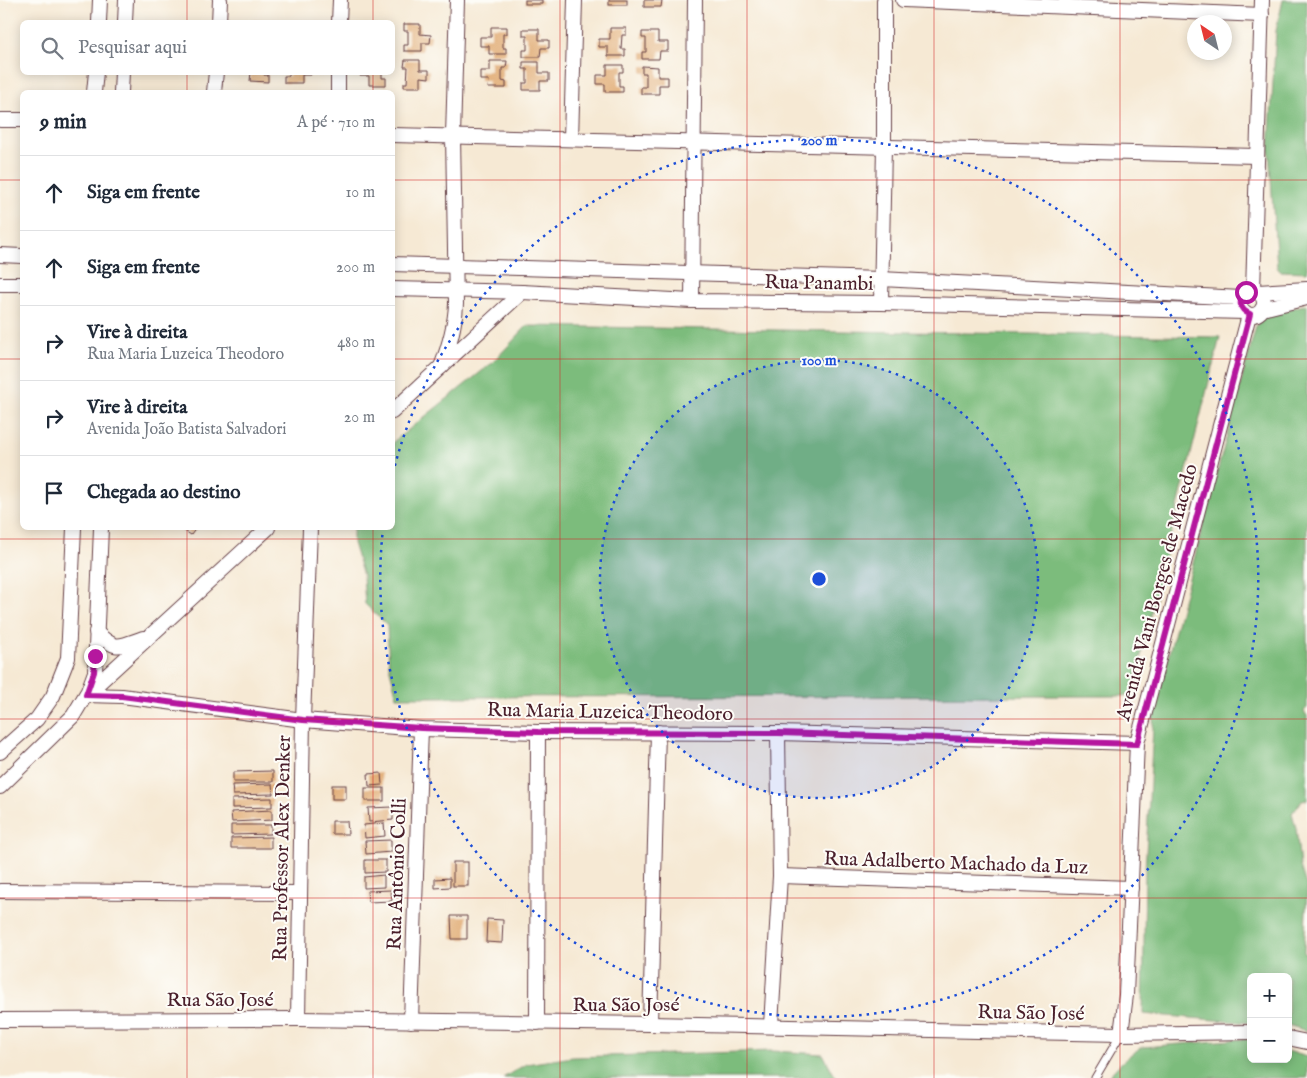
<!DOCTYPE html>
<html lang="pt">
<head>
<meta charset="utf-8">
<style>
  :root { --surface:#fff; --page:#f2f2f3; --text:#1f2937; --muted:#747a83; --line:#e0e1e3 }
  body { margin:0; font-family:"IM FELL English",serif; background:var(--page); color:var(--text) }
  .controls { position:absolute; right:15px; bottom:15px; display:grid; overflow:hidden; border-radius:8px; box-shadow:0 2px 12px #0003 }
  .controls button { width:45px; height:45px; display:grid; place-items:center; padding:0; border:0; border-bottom:1px solid var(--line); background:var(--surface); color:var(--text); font:25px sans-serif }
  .compass { position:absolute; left:1187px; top:15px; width:45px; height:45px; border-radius:50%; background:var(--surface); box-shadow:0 2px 12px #0003; rotate:325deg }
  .stop { position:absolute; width:15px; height:15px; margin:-11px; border:4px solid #b5179e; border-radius:50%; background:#fff }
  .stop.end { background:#b5179e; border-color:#fff; box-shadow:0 1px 5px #0008 }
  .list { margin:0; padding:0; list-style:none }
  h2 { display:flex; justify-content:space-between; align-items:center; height:65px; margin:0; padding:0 20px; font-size:21px }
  h2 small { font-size:16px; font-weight:400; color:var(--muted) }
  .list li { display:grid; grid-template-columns:32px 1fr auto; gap:15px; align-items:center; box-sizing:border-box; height:75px; padding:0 20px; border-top:1px solid var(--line) }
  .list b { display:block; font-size:19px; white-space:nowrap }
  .list p { margin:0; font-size:16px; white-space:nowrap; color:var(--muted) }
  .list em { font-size:16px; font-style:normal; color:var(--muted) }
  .icon { flex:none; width:28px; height:28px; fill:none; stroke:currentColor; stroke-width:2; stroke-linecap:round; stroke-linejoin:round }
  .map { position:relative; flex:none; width:1307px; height:1078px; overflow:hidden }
  .search { position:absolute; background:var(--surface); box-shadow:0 2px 12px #0003; left:20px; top:20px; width:375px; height:55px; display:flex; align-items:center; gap:12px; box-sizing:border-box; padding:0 18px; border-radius:8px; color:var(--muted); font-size:19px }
  .panel { position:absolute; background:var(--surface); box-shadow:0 2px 12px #0003; left:20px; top:90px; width:375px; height:440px; border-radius:8px }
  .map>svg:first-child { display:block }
  .forest { fill:#7cbc7c; stroke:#636e54 }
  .building { fill:#e1ac75 }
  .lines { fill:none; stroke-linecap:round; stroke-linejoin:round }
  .lane-casing { stroke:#643d44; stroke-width:9 }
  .street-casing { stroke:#643d44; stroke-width:16 }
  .lane { stroke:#fff; stroke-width:7 }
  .street { stroke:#fff; stroke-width:14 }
  .route { stroke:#b5179e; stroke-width:6 }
  .grid { fill:none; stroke:#d62828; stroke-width:1; stroke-opacity:0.55 }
  .ring { fill:none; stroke:#1d4ed8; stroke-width:2.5; stroke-dasharray:2.5 5 }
  .labels { text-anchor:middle; stroke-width:4; stroke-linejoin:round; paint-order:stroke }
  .street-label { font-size:20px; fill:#4a1f2b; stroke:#fdfcf7 }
  .centre { fill:#1d4ed8; stroke:#fdfcf7; stroke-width:2.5 }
  .ring-label { font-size:15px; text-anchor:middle; font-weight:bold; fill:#1d4ed8; stroke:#fdfcf7; stroke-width:4; stroke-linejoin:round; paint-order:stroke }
</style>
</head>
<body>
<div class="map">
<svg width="1307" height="1078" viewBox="0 0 1307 1078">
  <rect width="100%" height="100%" fill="#fdfcf7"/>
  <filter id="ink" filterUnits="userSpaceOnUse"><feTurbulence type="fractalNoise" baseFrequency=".02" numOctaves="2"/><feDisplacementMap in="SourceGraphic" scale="10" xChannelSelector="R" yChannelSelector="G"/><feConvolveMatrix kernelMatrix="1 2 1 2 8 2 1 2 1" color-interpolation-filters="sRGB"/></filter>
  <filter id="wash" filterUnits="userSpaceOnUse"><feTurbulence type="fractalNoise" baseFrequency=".0096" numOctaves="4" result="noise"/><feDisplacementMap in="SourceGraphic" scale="20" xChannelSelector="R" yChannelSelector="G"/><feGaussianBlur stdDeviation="1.12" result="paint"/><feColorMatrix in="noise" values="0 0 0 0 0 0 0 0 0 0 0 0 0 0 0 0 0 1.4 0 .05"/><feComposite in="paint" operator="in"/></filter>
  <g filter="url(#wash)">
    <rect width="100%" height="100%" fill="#f6e9d4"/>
    <g class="forest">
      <path d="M1283,0H1307V272L1280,271L1277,267L1269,150L1276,31Z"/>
      <path d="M1307,304V708L1304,711L1307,716V800L1302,801L1292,813L1296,828L1300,866L1307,888L1304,952L1307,955V1031L1288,1025V977H1251V1023L1143,1014L1145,872L1154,710L1256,326L1262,317Z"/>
      <path d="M527,326L1220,337L1131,696L397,697L389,666L387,625L365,604L363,576L353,543V528H392L393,442L492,363Z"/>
      <path d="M1243,1039L1251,1040V1059H1288V1051L1307,1057V1078H1107C1118,1066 1128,1054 1143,1047Z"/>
      <path d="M773,1051L823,1054L836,1078H503L526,1064L573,1057Z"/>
    </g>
    <g id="blocks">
      <g class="building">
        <rect x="525" y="0" width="17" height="4"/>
        <rect x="609" y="0" width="18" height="5"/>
        <path d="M644,0H662L661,7H644Z"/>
        <path d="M253,20L269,21V22H253Z"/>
        <path d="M404,24H420V34L431,35L430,43H422V51H404V45H408V31H404Z"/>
        <path d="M491,27H507V34H503V48H506V54H489V46H480V37H491Z"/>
        <path d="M610,28H626V35H622L621,49H625V56H608V47H599V39H610Z"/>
        <path d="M523,29H539V40H549V48H541L540,57H523V50H527V36H523Z"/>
        <path d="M642,32H658V42H668V51H660L659,59H642V52H646V38H642Z"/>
        <path d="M405,60H420V70H429V78L421,77V87H404V83H407L408,67H404Z"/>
        <path d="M490,61H507L506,68H502V81L506,82V88H488L489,80H480V71H490Z"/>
        <path d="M523,62H539V73H549V81H540V90H523V83H527V69H523Z"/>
        <path d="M607,65H623V72H619V86H623V92H605V84H597V75H607Z"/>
        <path d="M642,66L658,67V77H668V85H659V94H641V87H646V73H642Z"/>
        <path d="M251,72H264V75H268V82L250,81Z"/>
        <path d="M289,72H311V75H302V83H284V76H289Z"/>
        <path d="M360,72H382V78H386V85H369V76H360Z"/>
        <path d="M180,528H196L191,535Z"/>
        <path d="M273,771V782H233V772Z"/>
        <path d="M381,773L382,785L369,786L368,774Z"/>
        <path d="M272,784L273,794L233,795L232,785Z"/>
        <rect x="332" y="785" width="14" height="14"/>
        <rect x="365" y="788" width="19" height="13"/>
        <path d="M272,798V807L232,808V799Z"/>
        <path d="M393,807V820L369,822L368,808Z"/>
        <path d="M272,810V820L232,822L231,812Z"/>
        <path d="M332,821H347L348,834H332Z"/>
        <path d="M384,823L385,836L365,838L364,825Z"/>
        <path d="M231,825H271V834L231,835Z"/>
        <path d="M271,837V848H231V838Z"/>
        <path d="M391,840V852L366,854L365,841Z"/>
        <path d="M365,860H386V872L365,873Z"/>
        <rect x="453" y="862" width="15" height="24"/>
        <path d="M384,875V887L364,888V877Z"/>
        <path d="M450,878V887L435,888V879Z"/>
        <path d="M391,890L392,901L368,902L367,891Z"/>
        <path d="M451,916H467V939H452Z"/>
        <path d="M487,919L503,920L502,943L486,942Z"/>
      </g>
    </g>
  </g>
  <g filter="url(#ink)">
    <use href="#blocks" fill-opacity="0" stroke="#643d44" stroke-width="1"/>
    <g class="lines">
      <defs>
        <path id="lane" d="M1095,1078L1121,1034"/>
        <g id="street">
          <path d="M903,0L1262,15"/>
          <path d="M99,22L100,0"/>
          <path d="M125,22L126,0"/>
          <path d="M219,22L220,0"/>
          <path d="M339,22L340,0"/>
          <path d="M94,92L96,72"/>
          <path d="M121,92L122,72"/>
          <path d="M214,92L216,72"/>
          <path d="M338,92V72"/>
          <path d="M0,120H22"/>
          <path d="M392,135L1257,156"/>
          <path d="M571,139L575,0"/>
          <path d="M0,255L22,256"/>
          <path d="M392,264L881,279L1241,298"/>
          <path d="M0,284H22"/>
          <path d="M392,289L522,292L692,301L881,303L1245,312"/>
          <circle cx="1252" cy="303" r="12"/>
          <path d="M1253,291L1262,0"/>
          <path d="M1258,292L1307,289"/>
          <path d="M692,301L695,0"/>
          <path d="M881,303L884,146V0"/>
          <path d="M1262,309L1307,298"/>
          <path d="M441,367C449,346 455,327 456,304L453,136L457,0"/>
          <path d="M392,412L522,292"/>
          <path d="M96,632C116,651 118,647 143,638"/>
          <path d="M90,691L268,528"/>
          <path d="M86,695L122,696L303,720L421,729L538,732L778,733L1137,743"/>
          <path d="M0,752L37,719L53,696L68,658L74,528"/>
          <path d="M0,787L73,716L88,691L95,672L101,528"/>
          <path d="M780,876L1131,888"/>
          <path d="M0,891L300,893"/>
          <path d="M298,1019L303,720L310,528"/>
          <path d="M0,1020L298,1019L650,1024L1121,1034L1251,1032"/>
          <path d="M411,1021L421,729"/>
          <path d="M537,1023L538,732"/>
          <path d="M650,1024L658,732"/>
          <path d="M771,1025L780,876L778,733"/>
          <path d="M1121,1034L1126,995L1137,743L1249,315"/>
          <path d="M1288,1038L1307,1042"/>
        </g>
      </defs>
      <use href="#lane" class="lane-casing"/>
      <use href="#street" class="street-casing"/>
      <use href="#lane" class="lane"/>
      <use href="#street" class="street"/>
    </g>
  </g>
  <g class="lines" filter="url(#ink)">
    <path class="route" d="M95,656L94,672L86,695L122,696L303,720L421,728L538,732L778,733L1137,744L1250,314C1239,310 1238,300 1246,292"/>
  </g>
  <path class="grid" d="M187,0V22M373,0V22M560,0V1078M747,0V1078M934,0V1078M1120,0V1078M187,72V92M373,72V92M0,180H22M392,180H1307M0,359H22M392,359H1307M187,528V1078M373,528V1078M0,539H1307M0,719H1307M0,898H1307"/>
  <circle cx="819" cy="579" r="219" fill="#1d4ed8" fill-opacity=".12"/>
  <g class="ring">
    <circle cx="819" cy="579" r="219"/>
    <path d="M393 473A439 439 0 1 1 383 529"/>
  </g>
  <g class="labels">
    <g class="street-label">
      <text transform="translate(819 282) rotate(1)" y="7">Rua Panambi</text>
      <text transform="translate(1156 592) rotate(-75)" y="7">Avenida Vani Borges de Macedo</text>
      <text transform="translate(610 711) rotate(1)" y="7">Rua Maria Luzeica Theodoro</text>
      <text transform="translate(281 848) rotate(-89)" y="7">Rua Professor Alex Denker</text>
      <text transform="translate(956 862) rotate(2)" y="7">Rua Adalberto Machado da Luz</text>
      <text transform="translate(396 874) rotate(-88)" y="7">Rua Antônio Colli</text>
      <text x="220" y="1006">Rua São José</text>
      <text x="626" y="1011">Rua São José</text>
      <text transform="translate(1031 1012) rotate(1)" y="7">Rua São José</text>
    </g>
  </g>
  <circle cx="819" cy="579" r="8" class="centre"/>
  <g class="ring-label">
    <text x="819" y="145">200 m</text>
    <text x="819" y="365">100 m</text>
  </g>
</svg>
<div class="controls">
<button>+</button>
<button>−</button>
</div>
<svg class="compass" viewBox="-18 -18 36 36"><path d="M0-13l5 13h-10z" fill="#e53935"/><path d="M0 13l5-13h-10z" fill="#747a83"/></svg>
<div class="stop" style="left:1246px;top:292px"></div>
<div class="stop end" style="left:95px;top:656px"></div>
<div class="search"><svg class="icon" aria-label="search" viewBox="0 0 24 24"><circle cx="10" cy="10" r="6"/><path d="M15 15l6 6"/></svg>Pesquisar aqui</div>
<section class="panel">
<h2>9 min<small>A pé · 710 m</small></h2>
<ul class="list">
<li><svg class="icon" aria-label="ahead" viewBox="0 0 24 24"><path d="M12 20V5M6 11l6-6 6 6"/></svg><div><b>Siga em frente</b></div><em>10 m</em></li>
<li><svg class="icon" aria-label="ahead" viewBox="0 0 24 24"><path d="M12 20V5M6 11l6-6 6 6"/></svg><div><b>Siga em frente</b></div><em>200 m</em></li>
<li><svg class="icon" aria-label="right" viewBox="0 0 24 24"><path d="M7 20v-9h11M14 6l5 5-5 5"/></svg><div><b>Vire à direita</b><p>Rua Maria Luzeica Theodoro</p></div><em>480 m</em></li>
<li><svg class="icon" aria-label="right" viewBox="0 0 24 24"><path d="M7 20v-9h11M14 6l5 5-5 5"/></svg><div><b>Vire à direita</b><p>Avenida João Batista Salvadori</p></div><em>20 m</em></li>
<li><svg class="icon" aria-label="arrive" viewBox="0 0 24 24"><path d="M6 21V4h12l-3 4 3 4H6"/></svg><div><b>Chegada ao destino</b></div></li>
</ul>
</section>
</div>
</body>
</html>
